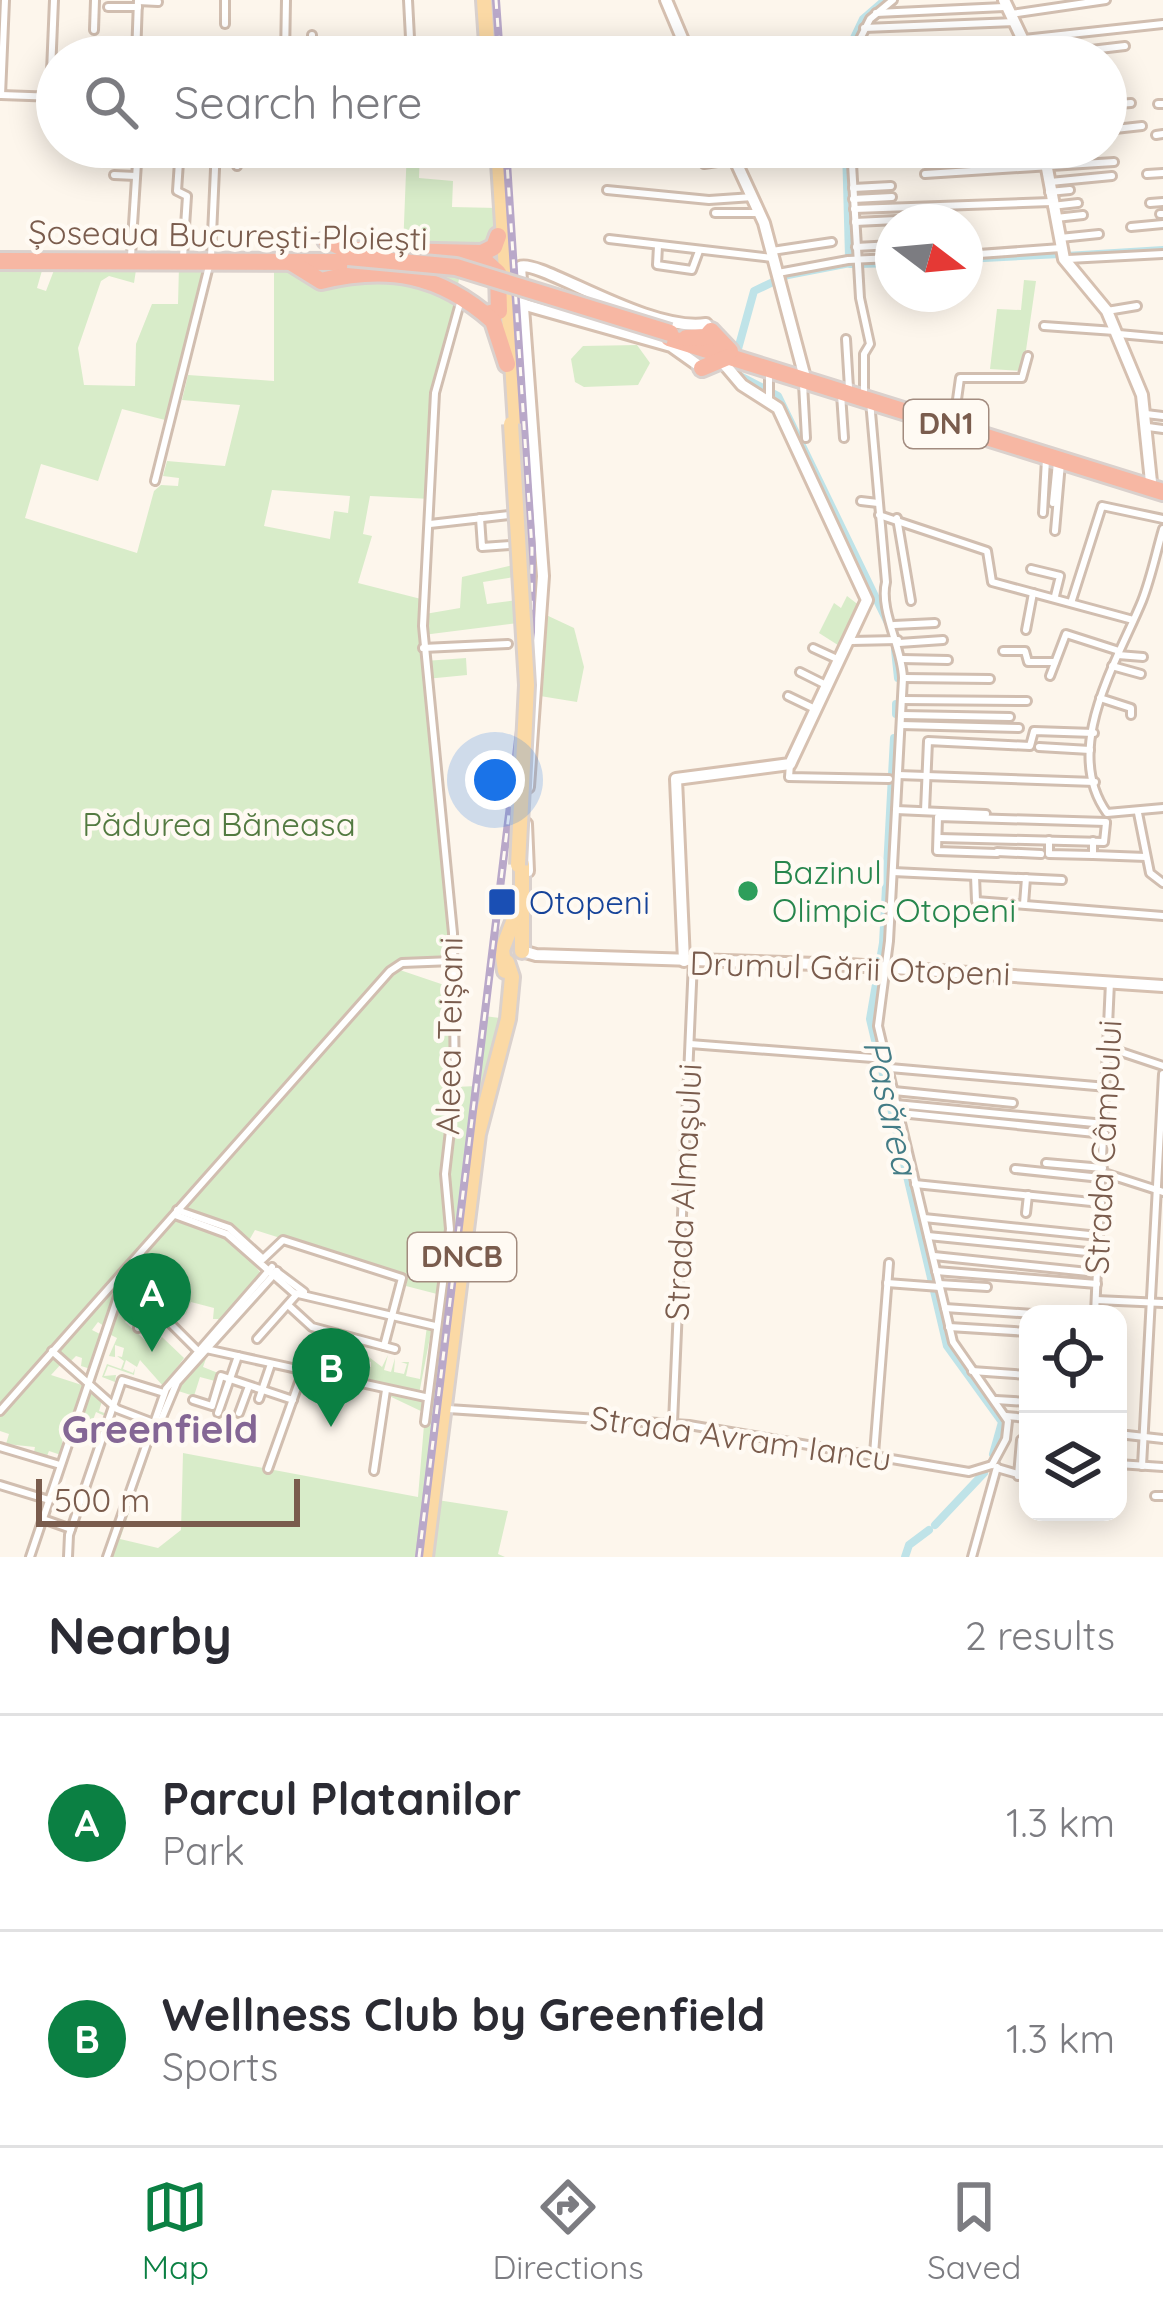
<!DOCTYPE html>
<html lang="en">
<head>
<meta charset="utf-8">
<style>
  :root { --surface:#fff; --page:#f2f2f3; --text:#2b2b33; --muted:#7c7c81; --line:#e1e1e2; --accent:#0b8043 }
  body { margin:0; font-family:Quicksand,sans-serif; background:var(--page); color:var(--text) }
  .controls { position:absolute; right:36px; bottom:36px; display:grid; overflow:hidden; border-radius:24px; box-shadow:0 6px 30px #0003 }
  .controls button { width:108px; height:108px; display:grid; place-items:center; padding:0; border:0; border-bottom:3px solid var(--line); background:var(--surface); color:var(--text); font:60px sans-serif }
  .compass { position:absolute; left:875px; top:204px; width:108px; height:108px; border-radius:50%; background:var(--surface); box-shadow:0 6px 30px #0003; rotate:106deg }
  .scale { position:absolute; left:36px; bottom:30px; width:264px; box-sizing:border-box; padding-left:12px; border:6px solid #7a5c4d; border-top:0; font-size:33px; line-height:42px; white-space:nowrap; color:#7a5c4d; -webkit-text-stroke:9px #fffaf3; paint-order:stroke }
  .you { position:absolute; left:495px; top:780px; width:42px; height:42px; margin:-30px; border:9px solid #fff; border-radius:50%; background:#1a73e8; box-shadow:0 0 0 18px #1a73e833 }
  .badge { display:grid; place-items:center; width:78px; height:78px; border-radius:50%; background:var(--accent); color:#fff; font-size:39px; font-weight:700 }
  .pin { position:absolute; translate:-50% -99px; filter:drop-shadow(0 3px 6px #0008) }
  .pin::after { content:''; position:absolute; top:63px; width:42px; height:36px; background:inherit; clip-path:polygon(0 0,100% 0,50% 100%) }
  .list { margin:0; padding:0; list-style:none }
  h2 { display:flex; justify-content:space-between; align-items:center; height:156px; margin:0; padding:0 48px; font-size:51px }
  h2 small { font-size:39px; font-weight:400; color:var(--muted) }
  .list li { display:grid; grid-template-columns:78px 1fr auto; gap:36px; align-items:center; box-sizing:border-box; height:216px; padding:0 48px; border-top:3px solid var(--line) }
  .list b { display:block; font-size:45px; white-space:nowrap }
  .list p { margin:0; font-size:39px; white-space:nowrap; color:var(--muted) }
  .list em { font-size:39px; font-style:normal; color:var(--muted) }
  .icon { flex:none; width:66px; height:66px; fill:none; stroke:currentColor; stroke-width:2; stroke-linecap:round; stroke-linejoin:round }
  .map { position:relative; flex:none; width:1163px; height:1557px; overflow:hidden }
  .search { position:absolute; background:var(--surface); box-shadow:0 6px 30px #0003; left:36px; right:36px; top:36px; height:132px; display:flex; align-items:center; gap:30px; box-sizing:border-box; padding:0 42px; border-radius:66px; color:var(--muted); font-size:45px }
  .sheet { height:588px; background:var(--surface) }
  nav { display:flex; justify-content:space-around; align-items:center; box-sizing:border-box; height:168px; border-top:3px solid var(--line); background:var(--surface); font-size:33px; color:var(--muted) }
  nav a { display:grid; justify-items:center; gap:6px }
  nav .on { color:var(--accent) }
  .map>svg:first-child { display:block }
  .green { fill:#d8ecc9; fill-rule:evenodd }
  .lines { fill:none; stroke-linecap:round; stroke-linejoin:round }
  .canal { stroke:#bfe3e8; stroke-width:6 }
  .river { stroke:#bfe3e8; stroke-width:8 }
  .street-casing { stroke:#d1beb0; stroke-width:12 }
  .secondary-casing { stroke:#d6c0b0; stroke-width:16 }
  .primary-casing { stroke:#dad1cd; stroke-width:20 }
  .highway-casing { stroke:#dad1cd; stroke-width:22 }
  .street { stroke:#fff; stroke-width:6 }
  .secondary { stroke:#fff; stroke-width:10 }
  .primary { stroke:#fbd9a5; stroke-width:14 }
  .highway { stroke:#f7b7a3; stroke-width:16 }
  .rail-casing { stroke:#b9a8c9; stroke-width:8 }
  .rail { stroke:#fffaf3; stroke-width:3; stroke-dasharray:9; stroke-linecap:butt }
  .primary-bridge-casing { stroke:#dad1cd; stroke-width:20; stroke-linecap:butt }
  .highway-bridge-casing { stroke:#dad1cd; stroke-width:22; stroke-linecap:butt }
  .primary-bridge { stroke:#fbd9a5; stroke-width:14 }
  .highway-bridge { stroke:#f7b7a3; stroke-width:16 }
  .leisure-dot { fill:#2e9e5b; stroke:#fffaf3; stroke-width:4.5 }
  .transit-dot { fill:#1a4fb4; stroke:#fffaf3; stroke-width:4.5 }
  .labels { text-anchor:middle; stroke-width:9; stroke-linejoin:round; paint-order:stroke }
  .shield { fill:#fffaf3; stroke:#a28b7f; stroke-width:3 }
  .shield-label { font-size:30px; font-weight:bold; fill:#7a5c4d }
  .street-label { font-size:33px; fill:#7a5c4d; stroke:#fffaf3 }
  .park-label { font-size:33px; fill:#537a41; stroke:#fffaf3 }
  .leisure-label { font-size:33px; fill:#27864d; stroke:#fffaf3; text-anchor:start }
  .transit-label { font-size:33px; fill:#164399; stroke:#fffaf3; text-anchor:start }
  .water-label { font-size:36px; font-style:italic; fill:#437c86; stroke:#fffaf3 }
  .quarter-label { font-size:39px; font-weight:bold; fill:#846695; stroke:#fffaf3 }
</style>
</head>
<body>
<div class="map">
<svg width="1163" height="1557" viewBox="0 0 1163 1557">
  <rect width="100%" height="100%" fill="#fdf6ec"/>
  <g class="green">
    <path d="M407,147H420L419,178L453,181L452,207L497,208L498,236L485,252L496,271L340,256L321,248L322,243L403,249Z"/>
    <path d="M45,260L37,288L46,291L56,265L136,270L134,283L109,276L101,281L78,348L84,385L135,386L136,344L152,304H178L179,266L206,267L169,421L122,409L98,481L41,464L25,518L137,553L154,491L161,485L178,486L179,478L163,476L167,461L225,466L240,405L182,400L188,375L274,381V263L292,262L323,281L320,267L389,263L460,274L456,294L462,298L436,382L431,499L370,496L363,534L372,536L358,583L425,600V614L460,608L462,577L513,565L514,577L483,582L487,604L517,600L518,623L423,635L425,661L466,658L467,675L426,679L453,961L394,968L453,988L456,1087L476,1086L484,1016L508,1019L478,1134L431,1499L508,1511L498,1554L505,1557H107L164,1393L219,1319H213L214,1308L191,1302L185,1316L188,1305L178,1301L174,1311L180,1315L172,1313L177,1298L171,1296L166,1311L160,1307L165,1308L168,1299L157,1296L156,1308L157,1291L125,1281L108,1329L98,1322L92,1330L102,1335L91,1369L81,1366L82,1358L76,1356L69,1363L56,1352L87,1312L42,1363L52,1354L62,1363L51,1375L88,1387L102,1401L99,1411L107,1414L103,1427L94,1424L91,1432L78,1427L80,1422L89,1430L93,1421L102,1425L105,1416L96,1412L93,1420H81L82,1414H76L70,1433L63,1432L61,1455L49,1451L47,1456L34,1452L35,1447L6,1444L9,1434L0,1431V261ZM272,490L350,496L348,513L334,511L330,539L264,526ZM447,1225L427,1394H385L425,1413L418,1497L183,1453L181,1530L158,1548L120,1539L169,1396L206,1350L175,1390L194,1396L200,1377L215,1381L218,1373L203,1367L208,1353L367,1390L211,1350L269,1283L234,1241L263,1267L267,1262L247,1244L255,1230L407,1278L406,1286L437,1294Z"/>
    <path d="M1024,280L1036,281L1023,371L990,369L997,309L1021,310Z"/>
    <path d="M637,345L650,363L638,385L584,387L575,382L571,359L583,346Z"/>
    <path d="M847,596L860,606L841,647L819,633L834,603L841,608Z"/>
    <path d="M544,614L574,628L584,667L577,702L540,696Z"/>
    <path d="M142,1307L148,1312L138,1323L130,1316L125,1322L145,1340L150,1334L143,1327L152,1317L156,1323L151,1320L145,1327L153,1334L148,1340L155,1347L162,1337L184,1358L163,1386L140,1360L137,1367L126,1360L123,1369L133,1373L135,1368L134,1375L108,1366L104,1376L116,1375L115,1382L102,1377L107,1364L121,1369L124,1361L117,1356L122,1357L124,1348L115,1345V1357L109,1356L117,1338L109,1334L117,1312L124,1318L129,1313L137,1320Z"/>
    <path d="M427,1326L432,1327L419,1394L354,1379L357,1365L371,1367V1362L362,1359L365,1354L382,1367L388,1355L384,1370L391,1372L395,1358L394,1372L404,1374L407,1364L401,1362H409L406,1376L420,1379Z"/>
  </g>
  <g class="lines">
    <g class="canal">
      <path d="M1066,255L1163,249"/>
      <path d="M965,260L1060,255"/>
      <path d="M850,265H854"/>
      <path d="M860,265L893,264"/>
    </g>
    <g class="river">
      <path d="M845,57L863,19L885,0"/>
      <path d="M846,147L849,257"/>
      <path d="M738,349L754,291L788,275L850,263"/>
      <path d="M740,376L778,396L888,623"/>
      <path d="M895,650L898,678"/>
      <path d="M896,714V704"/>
      <path d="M894,738L883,943L870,1019L947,1346L1002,1422L993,1454"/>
      <path d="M935,1525L984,1473"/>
      <path d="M905,1557L909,1545L929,1530"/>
    </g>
    <defs>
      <g id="street">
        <path d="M408,0L411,57"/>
        <path d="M138,1L158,2"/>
        <path d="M108,7H138"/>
        <path d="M876,13L1004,7"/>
        <path d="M1011,14L1106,0"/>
        <path d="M225,24V0"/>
        <path d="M864,28L1015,22"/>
        <path d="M94,30L95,0"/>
        <path d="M1024,39L1163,24"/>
        <path d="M136,57L138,0"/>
        <path d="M285,57L286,0"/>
        <path d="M312,57V35"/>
        <path d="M851,57L870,19L893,0"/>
        <path d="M889,57L1025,50"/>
        <path d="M1031,57L1125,46"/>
        <path d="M1,95L5,0"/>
        <path d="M1,95L57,97"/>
        <path d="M50,96L54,0"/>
        <path d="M1158,104H1163"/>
        <path d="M1106,105L1131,103"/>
        <path d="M1106,130L1142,126"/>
        <path d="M1156,135L1163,134"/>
        <path d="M180,147L177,191L187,196L183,257"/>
        <path d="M851,147L860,298L870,344L864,354V392"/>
        <path d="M631,148L667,147"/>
        <path d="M937,150L1002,147"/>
        <path d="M704,164L790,151"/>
        <path d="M237,166L238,147"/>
        <path d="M925,174L1114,162"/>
        <path d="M1147,174L1163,173"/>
        <path d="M114,175L136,176"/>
        <path d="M1050,182L1112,176"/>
        <path d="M853,188L891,186"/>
        <path d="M607,190L709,200L753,197"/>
        <path d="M1049,192L1070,190"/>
        <path d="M853,199L892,197"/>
        <path d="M1150,203L1163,202"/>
        <path d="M1052,206L1078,203"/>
        <path d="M854,209L1051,202"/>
        <path d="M715,213H759"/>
        <path d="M1160,214H1163"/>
        <path d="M1056,218L1083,215"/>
        <path d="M855,222L897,220"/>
        <path d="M1131,227L1163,224"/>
        <path d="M1060,238L1099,234"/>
        <path d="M609,239L772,258"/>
        <path d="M658,246L657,265L692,270L699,251"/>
        <path d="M856,247L893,245"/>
        <path d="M772,251L832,242"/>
        <path d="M965,255L1061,248"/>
        <path d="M131,256L138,147"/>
        <path d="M211,257L216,147"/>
        <path d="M1068,259L1163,254"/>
        <path d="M778,273L848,260L893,258"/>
        <path d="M1107,311L1137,306"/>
        <path d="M1044,326L1115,331"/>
        <path d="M1119,334L1163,338"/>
        <path d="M846,339L849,388"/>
        <path d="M769,373V398"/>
        <path d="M803,384L806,438"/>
        <path d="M841,394L844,438"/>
        <path d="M870,401L886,582C879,610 902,647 903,678L889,941L878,1026L953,1342L1008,1421L1006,1439L992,1465"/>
        <path d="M1146,414L1163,416"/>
        <path d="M954,421L960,378H1022L1028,356"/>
        <path d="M1148,427L1163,429"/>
        <path d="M155,481L209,266"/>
        <path d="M861,501L878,503"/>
        <path d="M1053,503L1057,462"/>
        <path d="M1043,513L1046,459"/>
        <path d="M879,515L987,551L992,582L1133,620"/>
        <path d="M480,518L482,547L511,545"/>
        <path d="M897,518L911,601"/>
        <path d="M430,524L509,515"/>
        <path d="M1163,529C1156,553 1151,578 1142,601C1117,662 1061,749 1107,813L1163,808"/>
        <path d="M1055,531L1061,463"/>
        <path d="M1031,569L1060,576L1055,596"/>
        <path d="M1072,600L1102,506L1163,519"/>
        <path d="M894,625L935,623"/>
        <path d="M1026,630L1033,593"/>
        <path d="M851,641L898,640"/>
        <path d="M899,643L943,640"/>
        <path d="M423,648L508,644"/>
        <path d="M813,648L837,659"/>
        <path d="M1003,651H1025L1028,662H1055"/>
        <path d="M1118,655L1143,657"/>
        <path d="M902,659L948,660"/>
        <path d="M1112,666L1141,674"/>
        <path d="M800,672L824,684"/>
        <path d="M1050,676L1066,634L1119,651"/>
        <path d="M904,678L990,679"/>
        <path d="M788,696L813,708"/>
        <path d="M1100,698L1131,708V715"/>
        <path d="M902,700L1027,701"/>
        <path d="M902,715L1010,717"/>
        <path d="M901,725L1019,728"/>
        <path d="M1039,747L1090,750"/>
        <path d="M790,764L789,777L889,779"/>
        <path d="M898,775L1095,782"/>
        <path d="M896,810L986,814"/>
        <path d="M925,811L928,741L1030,746L1034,731L1094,733"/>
        <path d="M1138,813L1150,873L1163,883"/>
        <path d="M939,838L1104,842L1106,823"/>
        <path d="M1049,840V854L1093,855"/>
        <path d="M1093,841V855L1146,857"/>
        <path d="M997,852L1041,854"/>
        <path d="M997,853L937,851L938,817L1106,822"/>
        <path d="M893,872L1062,880"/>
        <path d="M975,876L976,901L1163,916"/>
        <path d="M1024,904L1026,878"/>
        <path d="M690,1044L886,1059"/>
        <path d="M1109,1048L1163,1066"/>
        <path d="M890,1068L1107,1087"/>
        <path d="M894,1091L1013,1103"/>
        <path d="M896,1104L1105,1124"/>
        <path d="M900,1113L1105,1134"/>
        <path d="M1046,1163L1103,1168"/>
        <path d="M1015,1169L1101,1178"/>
        <path d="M1104,1173L1163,1192"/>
        <path d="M915,1184L1101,1203"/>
        <path d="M177,1210L229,1228L262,1258"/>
        <path d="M1026,1213L1028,1195"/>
        <path d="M175,1215L227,1234L294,1293L435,1326"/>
        <path d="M924,1218L1099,1236"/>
        <path d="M928,1236L1097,1253"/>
        <path d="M934,1256L1098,1273"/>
        <path d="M263,1259L283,1240L402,1278L384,1346"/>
        <path d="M276,1271L304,1292"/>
        <path d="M936,1271L1097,1284"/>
        <path d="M887,1283L940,1287"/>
        <path d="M939,1284L987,1287"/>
        <path d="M1096,1300L1163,1303"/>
        <path d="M148,1301L196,1349"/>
        <path d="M288,1305L312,1327L395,1349"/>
        <path d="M945,1308L1033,1314"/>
        <path d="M1095,1314L1110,982"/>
        <path d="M949,1327L1028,1332"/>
        <path d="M138,1328L154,1310"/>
        <path d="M257,1339L297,1294"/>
        <path d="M206,1349L425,1397"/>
        <path d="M52,1351L117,1409L159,1425L177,1382L277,1271"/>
        <path d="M972,1371L1028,1375"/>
        <path d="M259,1399L271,1364"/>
        <path d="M193,1400L212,1406L221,1376L293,1400"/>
        <path d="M996,1400L1028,1402"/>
        <path d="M448,1409L689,1425L969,1472L992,1465"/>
        <path d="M0,1411L390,971L402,963L453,961"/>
        <path d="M218,1413L238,1356"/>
        <path d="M239,1413L249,1386"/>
        <path d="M1006,1416L1028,1418"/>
        <path d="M425,1422L450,1229L445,1174L455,1087L453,933L423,626L435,393L460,303"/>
        <path d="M673,1423L693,961"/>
        <path d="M1118,1434L1163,1439"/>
        <path d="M0,1447L60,1465"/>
        <path d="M874,1454L889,1263"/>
        <path d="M1118,1464L1163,1467"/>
        <path d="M1142,1466L1163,1074"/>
        <path d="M997,1468L1028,1477"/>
        <path d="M268,1469L303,1371"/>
        <path d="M374,1471L386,1390"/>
        <path d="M1018,1476L1021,1440"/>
        <path d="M0,1485L49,1500"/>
        <path d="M1155,1496H1163"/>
        <path d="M43,1519L71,1529"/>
        <path d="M30,1557L128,1267"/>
        <path d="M68,1557L69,1535L122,1380L164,1393"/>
        <path d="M107,1557L166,1389L272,1267"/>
        <path d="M972,1557L997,1467"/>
      </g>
      <g id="secondary">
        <path d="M666,0L690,57"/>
        <path d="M1004,0L1031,57"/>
        <path d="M729,147L764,223L804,374"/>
        <path d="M1043,147L1064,259L1107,311L1142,395L1151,482"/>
        <path d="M522,304L671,346L702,368"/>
        <path d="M528,787L543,576L520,267C538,258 647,333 706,324L711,331"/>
        <path d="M526,824L528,871"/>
        <path d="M524,944L522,951L536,955L849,965L1163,986"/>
        <path d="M684,961L676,779L790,764L867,600L778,408L742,385L720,359"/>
      </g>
      <g id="primary">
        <path d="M484,0L488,57"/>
        <path d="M498,147L516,424"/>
        <path d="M522,951V864"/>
        <path d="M505,971L502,950L516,914"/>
        <path d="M425,1557L478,1134L508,1019L512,977L507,962"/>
      </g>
      <g id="highway">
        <path d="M326,240L347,250L482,253L494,247L498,236"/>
        <path d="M477,254L498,273L499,311L486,314"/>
        <path d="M0,261L349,262"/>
        <path d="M292,263L321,281C387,265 439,273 493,321L507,364"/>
        <path d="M669,338L1163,492"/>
        <path d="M686,338L706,337L711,331L730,351"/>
        <path d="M702,368L728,357"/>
      </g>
    </defs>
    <use href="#street" class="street-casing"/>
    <use href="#secondary" class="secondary-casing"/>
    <use href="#primary" class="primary-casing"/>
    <use href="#highway" class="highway-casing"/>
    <use href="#street" class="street"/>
    <use href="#secondary" class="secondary"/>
    <use href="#primary" class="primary"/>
    <use href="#highway" class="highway"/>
    <defs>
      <g id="rail">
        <path d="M496,0L500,57"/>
        <path d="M419,1557L531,632L532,549L506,147"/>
      </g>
    </defs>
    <use href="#rail" class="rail-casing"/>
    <use href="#rail" class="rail"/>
    <defs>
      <path id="primary-bridge" d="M511,424L527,685L518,865"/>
      <path id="highway-bridge" d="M348,257L456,267L670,333"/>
    </defs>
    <use href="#primary-bridge" class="primary-bridge-casing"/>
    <use href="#highway-bridge" class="highway-bridge-casing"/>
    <use href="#primary-bridge" class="primary-bridge"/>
    <use href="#highway-bridge" class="highway-bridge"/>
  </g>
  <circle class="leisure-dot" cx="748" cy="891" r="12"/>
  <rect class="transit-dot" x="487" y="887" width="30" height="30" rx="6"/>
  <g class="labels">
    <g class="shield">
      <rect x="904" y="400" width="84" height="48" rx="9"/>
      <rect x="408" y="1233" width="108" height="48" rx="9"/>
    </g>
    <g class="shield-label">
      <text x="946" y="434">DN1</text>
      <text x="462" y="1267">DNCB</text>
    </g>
    <g class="street-label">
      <text transform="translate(228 235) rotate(1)" y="12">Șoseaua București-Ploiești</text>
      <text transform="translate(850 968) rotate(2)" y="12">Drumul Gării Otopeni</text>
      <text transform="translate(449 1036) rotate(-89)" y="12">Aleea Teișani</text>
      <text transform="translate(1103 1147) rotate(-87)" y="12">Strada Câmpului</text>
      <text transform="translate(683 1192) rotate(-87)" y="12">Strada Almașului</text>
      <text transform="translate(741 1438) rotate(8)" y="12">Strada Avram Iancu</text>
    </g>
    <g class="park-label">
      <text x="219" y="836">Pădurea Băneasa</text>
    </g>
    <g class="leisure-label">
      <text x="772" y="884">Bazinul<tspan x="772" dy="38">Olimpic Otopeni</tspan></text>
    </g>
    <g class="transit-label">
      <text x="529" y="914">Otopeni</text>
    </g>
    <g class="water-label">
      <text transform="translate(891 1107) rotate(77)" y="13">Pasărea</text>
    </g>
    <g class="quarter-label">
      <text x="160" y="1443">Greenfield</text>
    </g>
  </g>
</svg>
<div class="controls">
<button><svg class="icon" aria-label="locate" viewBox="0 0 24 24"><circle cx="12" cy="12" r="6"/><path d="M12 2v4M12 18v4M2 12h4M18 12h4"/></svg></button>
<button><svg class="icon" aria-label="layers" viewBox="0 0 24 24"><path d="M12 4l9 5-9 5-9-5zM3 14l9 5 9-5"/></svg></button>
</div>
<svg class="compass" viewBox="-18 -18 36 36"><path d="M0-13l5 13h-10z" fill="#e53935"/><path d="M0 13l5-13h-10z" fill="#7c7c81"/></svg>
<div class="scale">500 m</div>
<div class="you"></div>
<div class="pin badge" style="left:152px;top:1352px">A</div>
<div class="pin badge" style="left:331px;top:1427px">B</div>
<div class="search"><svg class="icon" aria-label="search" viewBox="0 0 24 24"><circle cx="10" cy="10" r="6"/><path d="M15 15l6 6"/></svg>Search here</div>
</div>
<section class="sheet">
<h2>Nearby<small>2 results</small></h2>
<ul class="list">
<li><span class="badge">A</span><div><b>Parcul Platanilor</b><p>Park</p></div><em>1.3 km</em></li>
<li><span class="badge">B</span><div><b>Wellness Club by Greenfield</b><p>Sports</p></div><em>1.3 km</em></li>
</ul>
</section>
<nav>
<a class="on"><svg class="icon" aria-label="map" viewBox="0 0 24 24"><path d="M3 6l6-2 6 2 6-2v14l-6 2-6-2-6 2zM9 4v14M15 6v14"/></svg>Map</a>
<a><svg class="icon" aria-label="directions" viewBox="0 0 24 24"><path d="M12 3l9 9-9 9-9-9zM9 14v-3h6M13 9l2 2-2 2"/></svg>Directions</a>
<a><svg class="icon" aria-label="saved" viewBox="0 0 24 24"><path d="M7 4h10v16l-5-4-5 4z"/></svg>Saved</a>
</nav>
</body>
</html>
